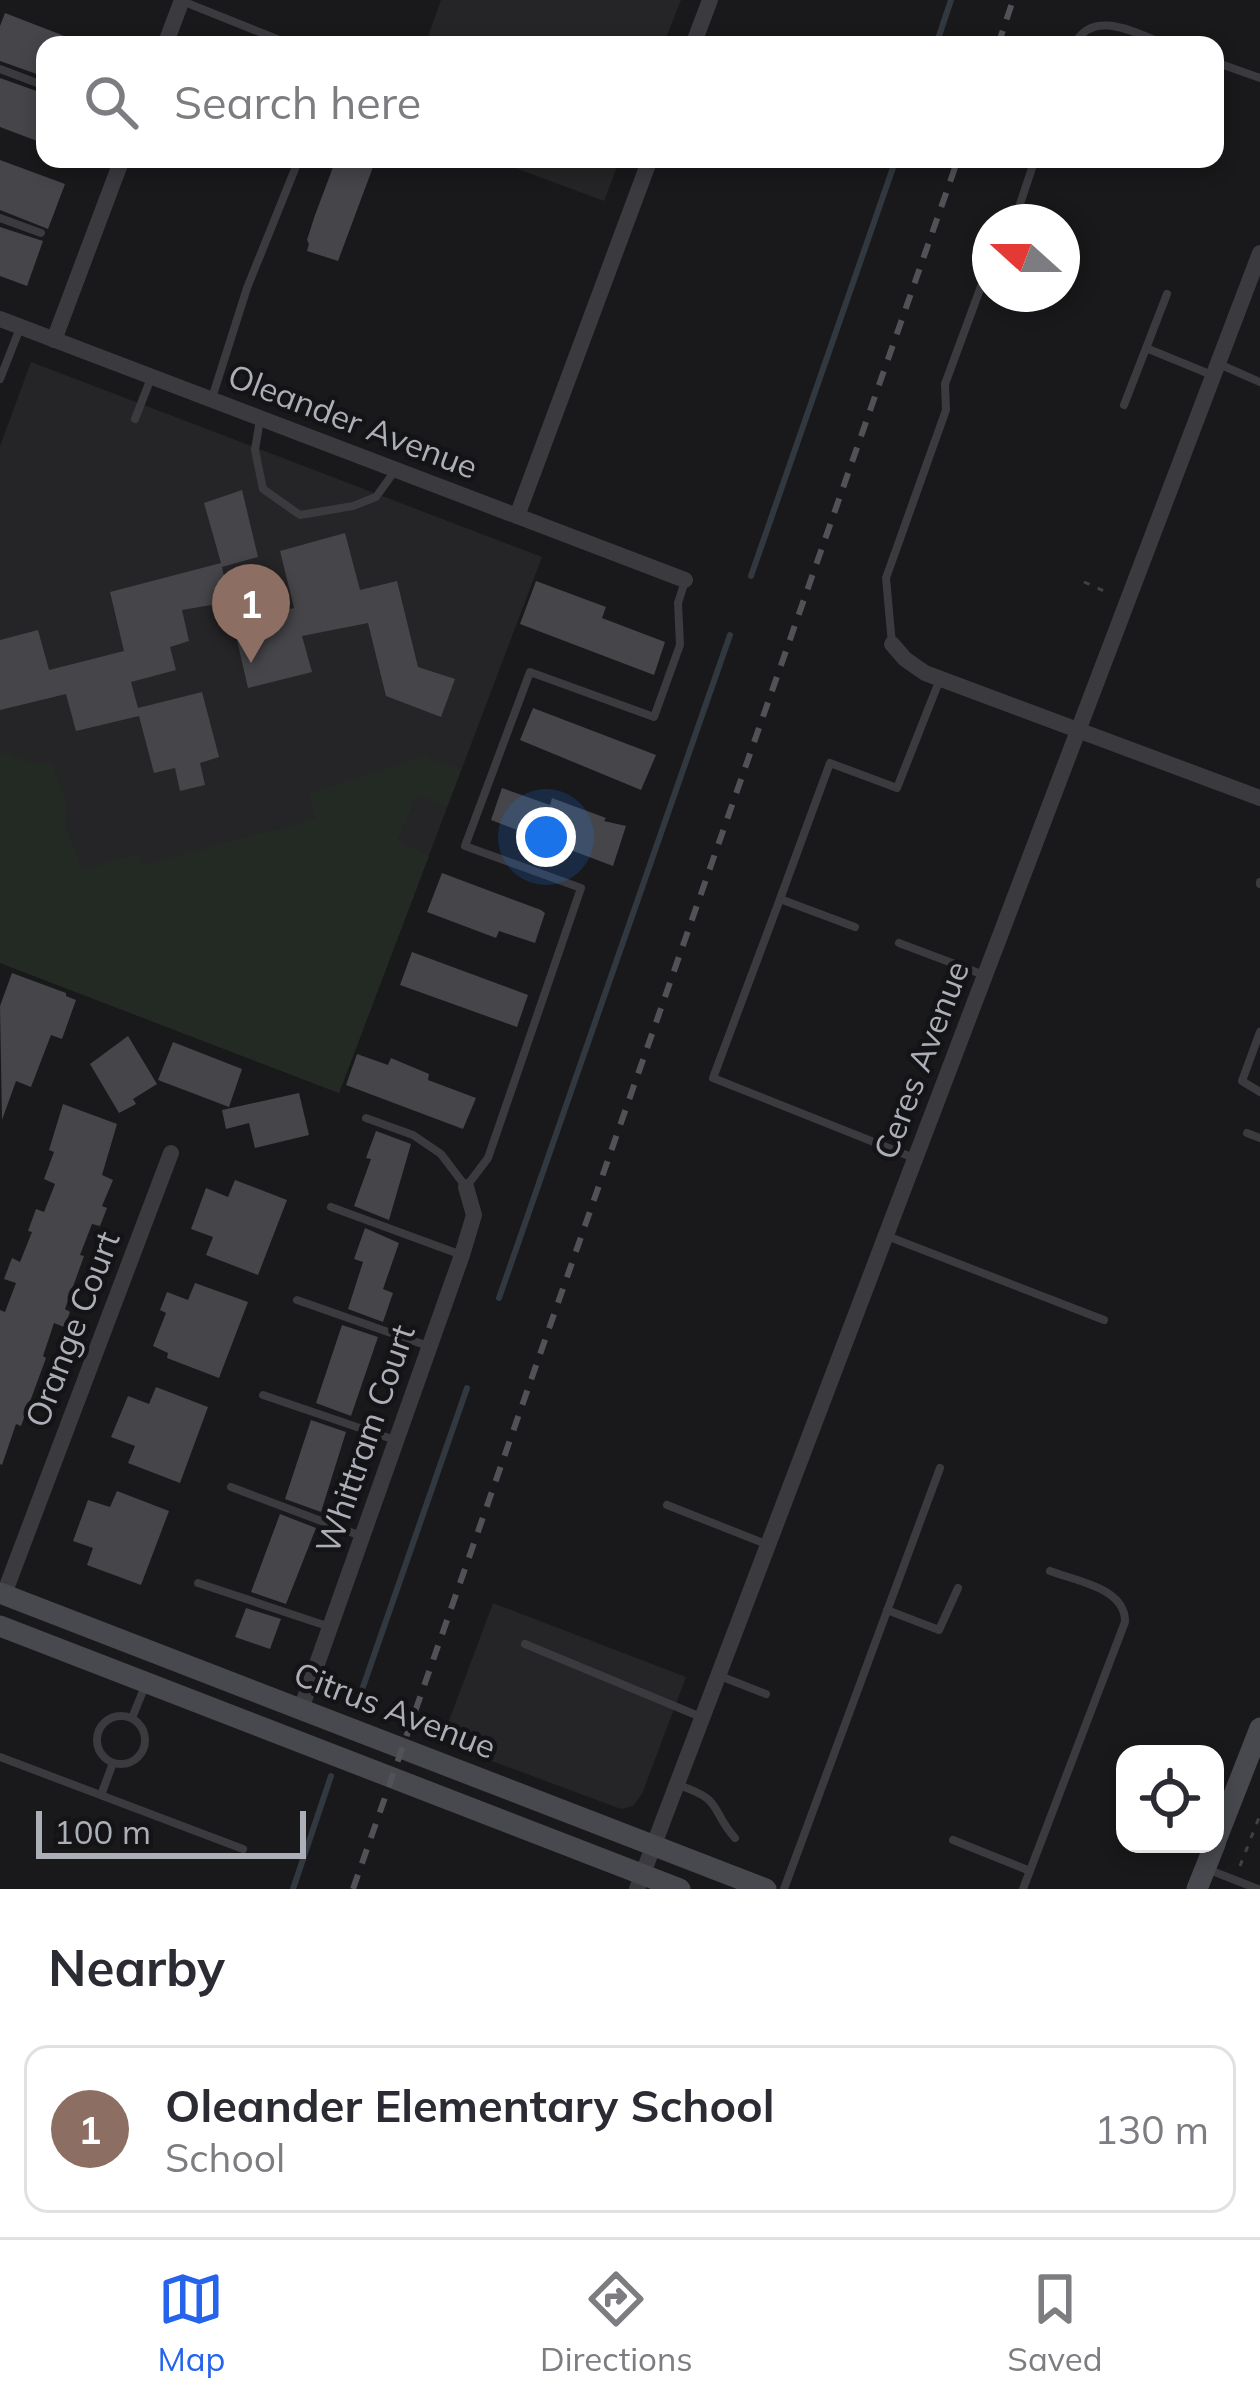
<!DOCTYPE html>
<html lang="en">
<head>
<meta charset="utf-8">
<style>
  :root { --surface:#fff; --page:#f7f7f7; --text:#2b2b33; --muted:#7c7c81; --line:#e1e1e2; --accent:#2563eb }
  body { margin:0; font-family:Mulish,sans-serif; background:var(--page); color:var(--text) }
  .controls { position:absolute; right:36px; bottom:36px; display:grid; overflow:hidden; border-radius:24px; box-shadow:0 6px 18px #0003 }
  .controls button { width:108px; height:108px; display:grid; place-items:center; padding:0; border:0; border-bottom:3px solid var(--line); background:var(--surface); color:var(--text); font:60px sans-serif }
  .compass { position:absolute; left:972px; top:204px; width:108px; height:108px; border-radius:50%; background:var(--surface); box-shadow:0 6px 18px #0003; rotate:291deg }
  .scale { position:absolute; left:36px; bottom:30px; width:270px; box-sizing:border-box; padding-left:12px; border:6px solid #acafb8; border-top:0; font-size:33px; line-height:42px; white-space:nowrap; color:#acafb8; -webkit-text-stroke:9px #141315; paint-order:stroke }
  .you { position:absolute; left:546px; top:837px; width:42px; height:42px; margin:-30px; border:9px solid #fff; border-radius:50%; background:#1a73e8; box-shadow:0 0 0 18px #1a73e833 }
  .badge { display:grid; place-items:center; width:78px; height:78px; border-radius:50%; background:var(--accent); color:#fff; font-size:39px; font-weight:700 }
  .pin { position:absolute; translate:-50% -99px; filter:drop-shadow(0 3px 6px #0008) }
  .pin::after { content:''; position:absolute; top:63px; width:42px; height:36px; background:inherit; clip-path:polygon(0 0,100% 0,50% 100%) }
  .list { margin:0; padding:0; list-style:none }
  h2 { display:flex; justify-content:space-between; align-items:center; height:156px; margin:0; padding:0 48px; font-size:51px }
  h2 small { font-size:39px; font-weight:400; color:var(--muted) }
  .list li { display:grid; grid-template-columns:78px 1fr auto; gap:36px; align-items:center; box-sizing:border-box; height:168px; margin:0 24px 24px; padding:0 24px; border:3px solid var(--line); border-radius:24px }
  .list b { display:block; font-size:45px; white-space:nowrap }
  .list p { margin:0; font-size:39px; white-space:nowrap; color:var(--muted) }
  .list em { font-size:39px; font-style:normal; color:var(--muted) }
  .icon { flex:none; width:66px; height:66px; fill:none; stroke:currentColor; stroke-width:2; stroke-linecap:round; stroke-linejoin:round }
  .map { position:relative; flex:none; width:1260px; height:1889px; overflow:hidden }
  .search { position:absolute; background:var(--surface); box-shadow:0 6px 18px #0003; left:36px; right:36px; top:36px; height:132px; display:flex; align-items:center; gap:30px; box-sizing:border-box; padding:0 42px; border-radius:24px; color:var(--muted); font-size:45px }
  .sheet { height:348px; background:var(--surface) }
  nav { display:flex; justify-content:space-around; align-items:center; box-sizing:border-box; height:168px; border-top:3px solid var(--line); background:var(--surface); font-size:33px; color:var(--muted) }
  nav a { display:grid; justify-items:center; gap:6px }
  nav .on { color:var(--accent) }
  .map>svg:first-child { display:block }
  .built { fill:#252527 }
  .green { fill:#232a24 }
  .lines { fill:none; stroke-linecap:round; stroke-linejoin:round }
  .stream { stroke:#32383f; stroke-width:6 }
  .building { fill:#46464a }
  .path { stroke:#404146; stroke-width:3; stroke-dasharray:6 9; stroke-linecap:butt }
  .service { stroke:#3a3a3f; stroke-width:8 }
  .minor { stroke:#3a3a3f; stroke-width:16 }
  .secondary { stroke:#48494e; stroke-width:21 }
  .rail { stroke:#515257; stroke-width:6; stroke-dasharray:15 12; stroke-linecap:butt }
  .labels { text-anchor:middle; stroke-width:9; stroke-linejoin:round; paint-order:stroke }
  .street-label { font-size:33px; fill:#acafb8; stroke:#141315 }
</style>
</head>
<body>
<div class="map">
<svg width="1260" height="1889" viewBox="0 0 1260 1889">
  <rect width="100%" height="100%" fill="#19181a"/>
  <g class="built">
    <path d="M441,0H681L663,45H425Z"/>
    <path d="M491,159H620L604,201Z"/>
    <path d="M31,362L542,557L339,1093L0,963V446Z"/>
    <path d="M493,1603L686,1677L642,1794L633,1806L621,1809L441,1742Z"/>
  </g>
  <path class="green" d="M0,751L38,765L51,761L66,800V827L82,870L138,854L142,865L315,819L310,793L424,756L461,770L447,807L417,795L397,841L429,856L339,1093L0,963Z"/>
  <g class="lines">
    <g class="stream">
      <path d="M936,45L951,0"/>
      <path d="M751,576L896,159"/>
      <path d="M499,1298L730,635"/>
      <path d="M356,1707L467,1388"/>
      <path d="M293,1889L331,1776"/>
    </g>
  </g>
  <g class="building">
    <path d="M5,13L85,44V45H45V77L0,61V26Z"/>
    <path d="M0,78L45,94V144L0,127Z"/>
    <path d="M336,159H376L338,261L307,251L309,244L307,240L314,218Z"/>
    <path d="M0,160L65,184L48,229L0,210Z"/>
    <path d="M0,227L43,241L27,286L0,276Z"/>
    <path d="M242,490L258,557L222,567L231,609L213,612L211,605L182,610L189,641L170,647L176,670L131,682L138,708L202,692L219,757L200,763L205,785L180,791L175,768L154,773L139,716L76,731L66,694L0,710V640L38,630L49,670L124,651L110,592L221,563L204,503Z"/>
    <path d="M345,533L360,590L397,581L418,667L455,679L441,717L386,696L368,623L302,636L312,672L248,688L233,623L294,608L280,551Z"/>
    <path d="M536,581L606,607L602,618L665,642L654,675L520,624Z"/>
    <path d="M533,708L656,755L641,790L520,740Z"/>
    <path d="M502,788L550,805L552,798L606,818L604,821L626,826L613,866L491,820Z"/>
    <path d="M442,873L541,910L545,913L535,943L499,931L496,938L427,912Z"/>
    <path d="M412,952L528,995L517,1027L400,985Z"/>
    <path d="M12,973L66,993V996L76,1000L62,1039L51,1035L31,1087L16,1081L2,1120L0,1006Z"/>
    <path d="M128,1036L157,1084L133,1099L136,1104L119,1113L90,1064Z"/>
    <path d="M173,1042L242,1069L229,1107L158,1080Z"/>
    <path d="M357,1054L388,1065L391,1058L429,1074L428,1080L476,1098L463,1129L346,1085Z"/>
    <path d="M299,1093L309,1135L255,1148L249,1123L226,1129L222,1110Z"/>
    <path d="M63,1104L117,1124L102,1175L113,1180L102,1206L107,1208L100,1226L92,1224L80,1255L84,1256L65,1309L70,1312L64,1327L54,1323L43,1356L46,1358L21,1426L16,1424L2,1465L0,1464V1310L5,1312L16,1283L4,1279L12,1258L20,1262L32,1232L28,1231L36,1209L44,1212L55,1184L44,1179L54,1152L49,1150Z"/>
    <path d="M376,1131L411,1144L389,1220L354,1206L371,1159L366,1158Z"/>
    <path d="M235,1180L287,1200L258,1275L206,1255L213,1237L191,1229L206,1188L228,1197Z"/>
    <path d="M365,1228L399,1243L383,1289L393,1293L383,1322L348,1309L363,1262L354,1259Z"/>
    <path d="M195,1283L248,1302L219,1378L167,1358L168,1353L153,1346L166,1313L160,1310L167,1292L188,1300Z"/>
    <path d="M342,1325L378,1337L351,1416L316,1403Z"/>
    <path d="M156,1387L208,1407L180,1483L128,1463L135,1446L111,1437L128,1396L149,1404Z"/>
    <path d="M311,1420L346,1432L321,1512L285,1499Z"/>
    <path d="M117,1491L169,1511L141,1585L87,1565L93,1548L73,1541L88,1500L110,1507Z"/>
    <path d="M280,1514L316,1528L286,1604L251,1592Z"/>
    <path d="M246,1608L281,1619L270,1649L235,1637Z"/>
  </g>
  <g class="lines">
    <g class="path">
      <path d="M1084,582L1104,591"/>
      <path d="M1240,1866L1260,1815"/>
    </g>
    <g class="service">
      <path d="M182,1L292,45"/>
      <path d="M1074,45C1093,7 1137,34 1167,45"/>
      <path d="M1215,62L1260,78"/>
      <path d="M0,69L45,86"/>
      <path d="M0,218L41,233"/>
      <path d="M1014,222L1035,159"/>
      <path d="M1146,348L1212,375"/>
      <path d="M1219,364L1260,382"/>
      <path d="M0,379L20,328"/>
      <path d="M212,398L247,288L299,159"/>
      <path d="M1124,405L1167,294"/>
      <path d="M135,419L151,378"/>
      <path d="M260,419L255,450L263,489L300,515L353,506L376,497L394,472"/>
      <path d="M892,644L886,578L946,410L945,384L990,262"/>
      <path d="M1260,884V882"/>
      <path d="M780,899L713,1078L914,1158"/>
      <path d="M855,927L780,899L830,763L897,788L940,679"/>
      <path d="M899,943L984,975"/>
      <path d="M1260,1032L1242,1081L1260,1092"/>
      <path d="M366,1118L413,1135L441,1154L466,1187L488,1158L581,888L465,846L530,672L654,717L680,645L678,603L685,581"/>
      <path d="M1247,1133L1260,1138"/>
      <path d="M331,1207L459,1254"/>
      <path d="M887,1236L1104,1320"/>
      <path d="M297,1300L428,1346"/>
      <path d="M263,1395L395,1440"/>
      <path d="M231,1487L361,1536"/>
      <path d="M667,1505L766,1544"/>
      <path d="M198,1583L327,1626"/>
      <path d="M887,1610L939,1630L958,1588"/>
      <path d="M525,1644L701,1717"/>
      <path d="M720,1676L766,1694"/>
      <circle cx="121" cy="1740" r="24"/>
      <path d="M132,1718L145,1686"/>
      <path d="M0,1757L243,1849"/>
      <path d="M678,1785C724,1800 709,1808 735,1838"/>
      <path d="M101,1795L113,1763"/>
      <path d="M953,1840L1030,1871"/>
      <path d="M1207,1869L1258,1889"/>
      <path d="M784,1889L940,1468"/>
      <path d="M1023,1889L1125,1622C1126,1588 1076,1581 1050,1571"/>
    </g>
    <g class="minor">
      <path d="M165,45L182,0"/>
      <path d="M693,45L710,0"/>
      <path d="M0,319L685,580"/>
      <path d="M54,340L122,159"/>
      <path d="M517,516L650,159"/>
      <path d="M892,644L905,659L925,673L1260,798"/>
      <path d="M4,1594L171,1153"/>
      <path d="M301,1709L462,1255L474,1215L466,1187"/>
      <path d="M637,1889L1260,253"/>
    </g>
    <g class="secondary">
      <path d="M0,1593L766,1889"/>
      <path d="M0,1626L680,1889"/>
      <path d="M1215,1843L1260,1728"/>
      <path d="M1197,1889L1215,1844"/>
    </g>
    <g class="rail">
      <path d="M998,45L1013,0"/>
      <path d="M353,1889L958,159"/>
    </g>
  </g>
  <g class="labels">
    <g class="street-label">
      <text transform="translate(353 421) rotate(21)" y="12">Oleander Avenue</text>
      <text transform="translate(921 1060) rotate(-69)" y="12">Ceres Avenue</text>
      <text transform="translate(72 1329) rotate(-69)" y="12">Orange Court</text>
      <text transform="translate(365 1439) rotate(-71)" y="12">Whittram Court</text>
      <text transform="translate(395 1710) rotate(21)" y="12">Citrus Avenue</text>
    </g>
  </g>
</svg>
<div class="controls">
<button><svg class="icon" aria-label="locate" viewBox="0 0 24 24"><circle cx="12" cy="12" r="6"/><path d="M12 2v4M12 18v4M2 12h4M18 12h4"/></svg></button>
</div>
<svg class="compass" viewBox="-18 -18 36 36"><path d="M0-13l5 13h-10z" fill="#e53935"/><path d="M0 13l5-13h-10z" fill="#7c7c81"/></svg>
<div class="scale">100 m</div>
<div class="you"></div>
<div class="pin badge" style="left:251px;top:663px;background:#8d6e63">1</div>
<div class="search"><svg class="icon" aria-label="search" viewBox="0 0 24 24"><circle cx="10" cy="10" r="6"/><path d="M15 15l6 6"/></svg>Search here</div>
</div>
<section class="sheet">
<h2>Nearby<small></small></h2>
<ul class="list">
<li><span class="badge" style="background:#8d6e63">1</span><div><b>Oleander Elementary School</b><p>School</p></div><em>130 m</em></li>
</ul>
</section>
<nav>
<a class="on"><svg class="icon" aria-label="map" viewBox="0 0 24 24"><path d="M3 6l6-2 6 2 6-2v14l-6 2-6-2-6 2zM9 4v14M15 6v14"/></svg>Map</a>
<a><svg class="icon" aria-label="directions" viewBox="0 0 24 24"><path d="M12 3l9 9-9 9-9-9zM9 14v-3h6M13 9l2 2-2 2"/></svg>Directions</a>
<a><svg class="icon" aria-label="saved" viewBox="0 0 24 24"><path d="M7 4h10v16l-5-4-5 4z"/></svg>Saved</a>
</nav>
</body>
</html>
